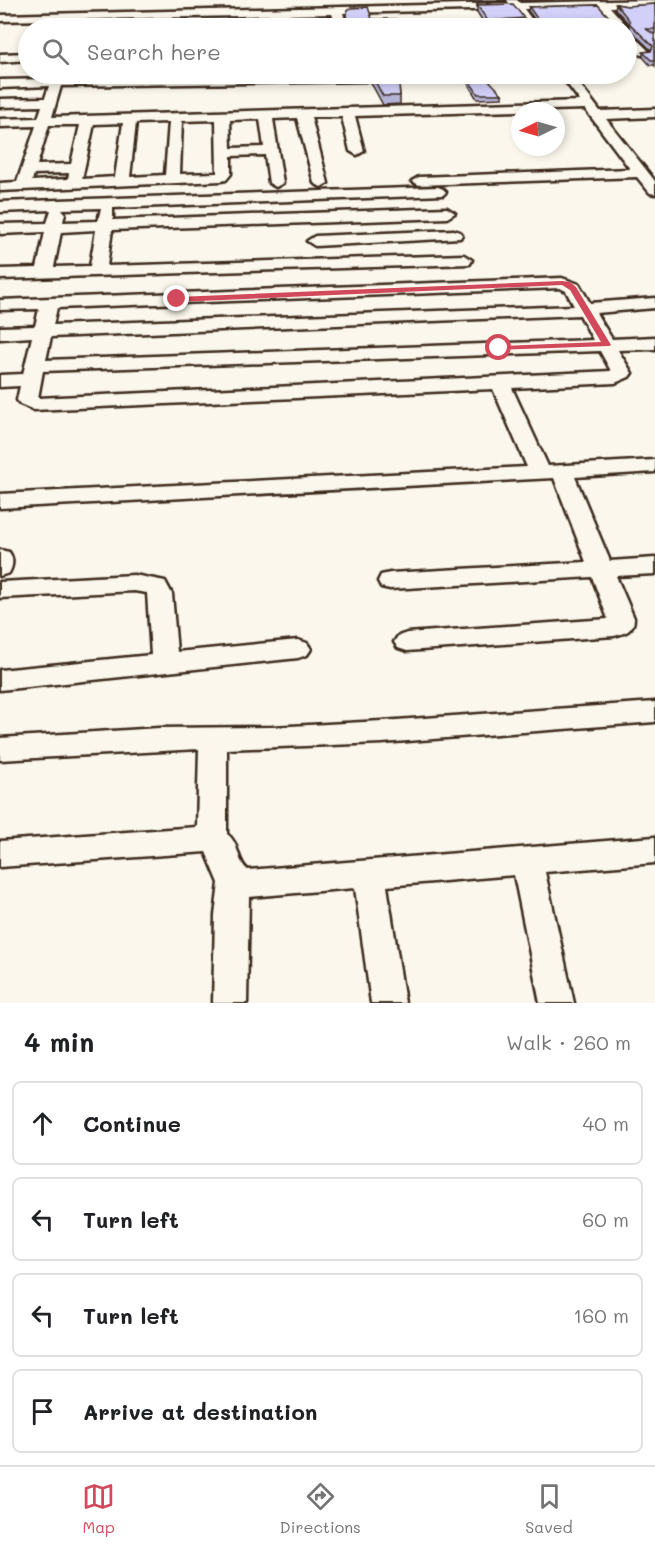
<!DOCTYPE html>
<html lang="en">
<head>
<meta charset="utf-8">
<style>
  :root { --surface:#fff; --page:#f6f6f6; --text:#202124; --muted:#757577; --line:#e0e0e0; --accent:#d1495b }
  body { margin:0; font-family:Mali,sans-serif; background:var(--page); color:var(--text) }
  .compass { position:absolute; left:511px; top:102px; width:54px; height:54px; border-radius:50%; background:var(--surface); box-shadow:0 3px 9px #0003; rotate:265deg }
  .stop { position:absolute; width:18px; height:18px; margin:-14px; border:4px solid #d1495b; border-radius:50%; background:#fff }
  .stop.end { background:#d1495b; border-color:#fff; box-shadow:0 2px 6px #0008 }
  .list { margin:0; padding:0; list-style:none }
  h2 { display:flex; justify-content:space-between; align-items:center; height:78px; margin:0; padding:0 24px; font-size:26px }
  h2 small { font-size:20px; font-weight:400; color:var(--muted) }
  .list li { display:grid; grid-template-columns:39px 1fr auto; gap:18px; align-items:center; box-sizing:border-box; height:84px; margin:0 12px 12px; padding:0 12px; border:2px solid var(--line); border-radius:9px }
  .list b { display:block; font-size:22px; white-space:nowrap }
  .list em { font-size:20px; font-style:normal; color:var(--muted) }
  .icon { flex:none; width:33px; height:33px; fill:none; stroke:currentColor; stroke-width:2; stroke-linecap:round; stroke-linejoin:round }
  .map { position:relative; flex:none; width:655px; height:1003px; overflow:hidden }
  .search { position:absolute; background:var(--surface); box-shadow:0 3px 9px #0003; left:18px; right:18px; top:18px; height:66px; display:flex; align-items:center; gap:15px; box-sizing:border-box; padding:0 21px; border-radius:33px; color:var(--muted); font-size:22px }
  .sheet { height:462px; background:var(--surface) }
  nav { display:flex; justify-content:space-around; align-items:center; box-sizing:border-box; height:84px; border-top:2px solid var(--line); background:var(--surface); font-size:16px; color:var(--muted) }
  nav a { display:grid; justify-items:center; gap:3px }
  nav .on { color:var(--accent) }
  .map>svg:first-child { display:block }
  .lines { fill:none; stroke-linecap:round; stroke-linejoin:round }
  .minor-casing { stroke:#3b2a1e; stroke-width:5 }
  .minor { fill:#fbf7ec; fill-rule:evenodd }
  .wall { fill:#b5b3d6; stroke:#3b2a1e; stroke-width:1.5 }
  .shaded-wall { fill:#9392ae; stroke:#3b2a1e; stroke-width:1.5 }
  .building { fill:#d2d0f9; stroke:#3b2a1e; stroke-width:1.5 }
  .route { fill:#d1495b }
</style>
</head>
<body>
<div class="map">
<svg width="655" height="1003" viewBox="0 0 655 1003">
  <rect width="100%" height="100%" fill="#fbf7ec"/>
  <filter id="ink" filterUnits="userSpaceOnUse"><feTurbulence type="fractalNoise" baseFrequency=".0167" numOctaves="2"/><feDisplacementMap in="SourceGraphic" scale="12" xChannelSelector="R" yChannelSelector="G"/><feConvolveMatrix kernelMatrix="1 2 1 2 8 2 1 2 1" color-interpolation-filters="sRGB"/></filter>
  <g filter="url(#ink)">
    <g class="lines">
      <defs>
        <g id="minor">
          <path d="M507,0H517L520,3L655,0V6L610,7L627,26V30L651,53L649,55H641L626,40V28H617L598,7L524,9L538,28H528L514,9L343,13L346,24L342,28H259L265,25L335,23L332,14L0,21V15L509,3Z"/>
          <path d="M28,53V60L0,62V54Z"/>
          <path d="M53,74H65L64,79L260,74H367L372,77L366,81L61,86L52,117L580,101L560,74H572L600,111L655,109V117L606,119L655,181V194L650,193L637,177L419,185L412,181L419,177L630,169L585,109L355,116L364,151L357,155L350,151L342,117H311L328,183L321,187L314,183L297,118L273,119L283,183L276,187L269,183L265,155L231,156V174L226,180L221,181L0,191V183L17,182L36,126L0,127V119L38,118L42,106L0,107V99L45,98L49,86L0,88V80L51,79ZM260,119L264,147L231,148L230,120ZM216,120L217,173L180,174L182,121ZM169,122L165,175L130,177L136,123ZM123,123L115,177L82,179L94,124ZM49,125H80L71,164L37,165ZM69,173L68,179L32,181L34,174Z"/>
          <path d="M438,187L443,189L446,192L443,195L113,208V220L447,208L455,213L447,218L112,230L107,266L464,255L472,260L470,264L0,279V269L37,268L45,232L0,234V224L47,223L51,210L0,212V202ZM101,208L98,221L63,222L65,213L62,209ZM96,230L90,266L54,267L61,232Z"/>
          <path d="M454,230L460,232L462,235L460,238L315,246L307,241L315,236Z"/>
          <path d="M562,278L579,284L590,303L655,298V308L596,313L612,339L655,337V349L618,350L632,373L629,377L615,383L512,388L548,466L655,460V472L575,477L610,561L655,558V574L616,576L634,618C634,631 625,633 614,636L407,651L398,648L394,642L398,636L407,633L608,619L592,577L390,589L381,587L378,581L381,575L390,573L586,562L554,478L0,508V494L527,467L493,389L34,410L20,404L17,400L20,386L0,387V375L23,374L32,337L0,339V327L35,326L39,309L0,310V300ZM560,288L566,291L574,306L53,325L57,308ZM580,315L593,340L46,360L51,337ZM600,351L611,371L38,398L43,371Z"/>
          <path d="M0,550L9,552C14,559 13,566 9,573L0,576Z"/>
          <path d="M134,575L165,581L172,594L177,652L298,640L307,643L311,649L307,655L298,658L0,690V670L151,655L147,593L134,591L0,598V582Z"/>
          <path d="M655,702V722L382,743L227,749V834C240,843 236,861 248,870L655,837V863L545,872L574,1003H540L514,875L387,886L405,1003H371L355,888L249,897L247,1003H213L215,915L219,883L206,852L0,867V841L197,827L199,749L0,760V738L159,728L272,727L382,721Z"/>
        </g>
      </defs>
      <use href="#minor" class="minor-casing"/>
      <use href="#minor" class="minor"/>
    </g>
    <g class="wall">
      <path d="M470,0H506L505,1L471,2Z"/>
      <path d="M520,0H554L521,1Z"/>
      <path d="M616,4L627,6L655,4V34H653L655,35V66L654,65H650L643,57V52L651,51H652L629,29V24L615,9Z"/>
      <path d="M477,5L523,25L487,28L477,12Z"/>
      <path d="M598,5L616,25L625,28H610L604,22L538,24L528,11L529,7Z"/>
      <path d="M347,10L372,19L399,28H349L347,26Z"/>
      <path d="M369,74H398L400,96V104L383,105L370,81V74Z"/>
      <path d="M465,75L502,94V98L477,99L465,79Z"/>
    </g>
    <path class="shaded-wall" d="M524,18L523,25L487,28L488,21Z"/>
    <g class="building">
      <path d="M513,4L524,18L488,21L477,5Z"/>
      <path d="M616,4L627,6L655,4V29H646L655,35V60H651L643,52L651,51L653,46L630,24L629,20Z"/>
      <path d="M598,5L616,25L624,26L625,28H614L605,18L538,20L529,7Z"/>
      <path d="M368,7L372,19H396L399,28H353L347,18V10L351,8Z"/>
      <path d="M371,74H398L400,96H383Z"/>
      <path d="M465,75H484L502,94H478Z"/>
    </g>
  </g>
  <path class="route" d="M562,281L570,282L576,287L611,345L609,346L496,350V346H499L601,342L570,290L562,285L177,302L173,299L177,297Z"/>
</svg>
<svg class="compass" viewBox="-18 -18 36 36"><path d="M0-13l5 13h-10z" fill="#e53935"/><path d="M0 13l5-13h-10z" fill="#757577"/></svg>
<div class="stop" style="left:499px;top:348px"></div>
<div class="stop end" style="left:177px;top:299px"></div>
<div class="search"><svg class="icon" aria-label="search" viewBox="0 0 24 24"><circle cx="10" cy="10" r="6"/><path d="M15 15l6 6"/></svg>Search here</div>
</div>
<section class="sheet">
<h2>4 min<small>Walk · 260 m</small></h2>
<ul class="list">
<li><svg class="icon" aria-label="ahead" viewBox="0 0 24 24"><path d="M12 20V5M6 11l6-6 6 6"/></svg><div><b>Continue</b></div><em>40 m</em></li>
<li><svg class="icon" aria-label="left" viewBox="0 0 24 24"><path d="M17 20v-9H6M10 6l-5 5 5 5"/></svg><div><b>Turn left</b></div><em>60 m</em></li>
<li><svg class="icon" aria-label="left" viewBox="0 0 24 24"><path d="M17 20v-9H6M10 6l-5 5 5 5"/></svg><div><b>Turn left</b></div><em>160 m</em></li>
<li><svg class="icon" aria-label="arrive" viewBox="0 0 24 24"><path d="M6 21V4h12l-3 4 3 4H6"/></svg><div><b>Arrive at destination</b></div></li>
</ul>
</section>
<nav>
<a class="on"><svg class="icon" aria-label="map" viewBox="0 0 24 24"><path d="M3 6l6-2 6 2 6-2v14l-6 2-6-2-6 2zM9 4v14M15 6v14"/></svg>Map</a>
<a><svg class="icon" aria-label="directions" viewBox="0 0 24 24"><path d="M12 3l9 9-9 9-9-9zM9 14v-3h6M13 9l2 2-2 2"/></svg>Directions</a>
<a><svg class="icon" aria-label="saved" viewBox="0 0 24 24"><path d="M7 4h10v16l-5-4-5 4z"/></svg>Saved</a>
</nav>
</body>
</html>
